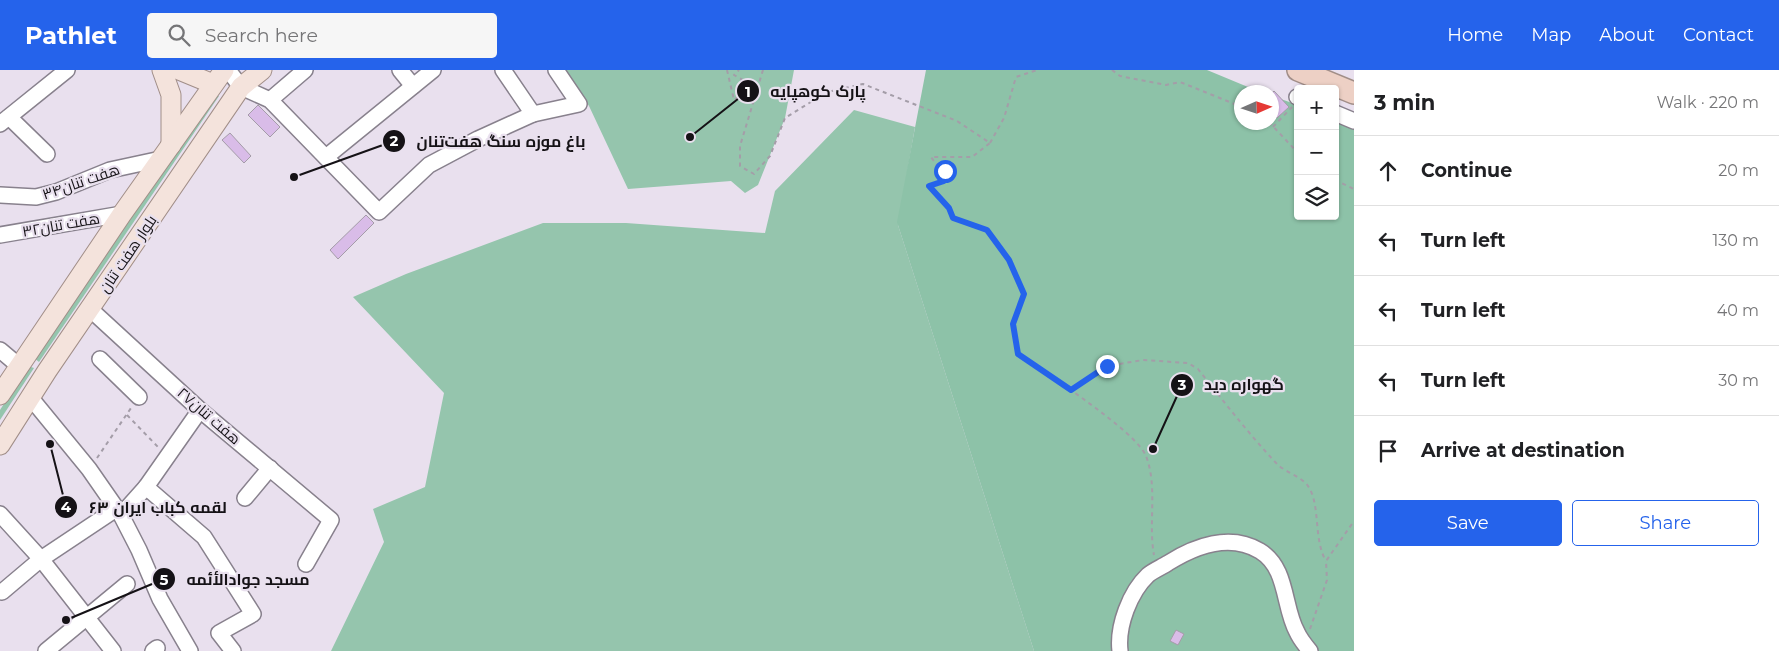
<!DOCTYPE html>
<html lang="en">
<head>
<meta charset="utf-8">
<style>
  :root { --surface:#fff; --page:#f6f6f6; --text:#202124; --muted:#757577; --line:#e0e0e0; --accent:#2563eb }
  body { margin:0; font-family:Montserrat,Cairo,sans-serif; background:var(--page); color:var(--text) }
  .controls { position:absolute; right:15px; top:15px; display:grid; overflow:hidden; border-radius:5px; box-shadow:0 1px 4px #0004 }
  .controls button { width:45px; height:45px; display:grid; place-items:center; padding:0; border:0; border-bottom:1px solid var(--line); background:var(--surface); color:var(--text); font:25px sans-serif }
  .compass { position:absolute; left:1234px; top:15px; width:45px; height:45px; border-radius:50%; background:var(--surface); box-shadow:0 1px 4px #0004; rotate:87deg }
  .stop { position:absolute; width:15px; height:15px; margin:-11px; border:4px solid #2563eb; border-radius:50%; background:#fff }
  .stop.end { background:#2563eb; border-color:#fff; box-shadow:0 1px 5px #0008 }
  .list { margin:0; padding:0; list-style:none }
  h2 { display:flex; justify-content:space-between; align-items:center; height:65px; margin:0; padding:0 20px; font-size:21px }
  h2 small { font-size:16px; font-weight:400; color:var(--muted) }
  .list li { display:grid; grid-template-columns:32px 1fr auto; gap:15px; align-items:center; box-sizing:border-box; height:70px; padding:0 20px; border-top:1px solid var(--line) }
  .list b { display:block; font-size:19px; white-space:nowrap }
  .list em { font-size:16px; font-style:normal; color:var(--muted) }
  .actions { display:flex; gap:10px; padding:15px 20px }
  .actions a { flex:1; padding:11px 0; border:1px solid var(--accent); border-radius:5px; text-align:center; font-size:18px; color:var(--accent) }
  .actions .main { background:var(--accent); color:#fff }
  .icon { flex:none; width:28px; height:28px; fill:none; stroke:currentColor; stroke-width:2; stroke-linecap:round; stroke-linejoin:round }
  .map { position:relative; flex:none; width:1354px; height:581px; overflow:hidden }
  header { display:flex; align-items:center; gap:30px; box-sizing:border-box; height:70px; padding:0 25px; background:var(--accent); color:#fff }
  header strong { font-size:24px }
  nav { display:flex; gap:28px; margin-inline-start:auto; font-size:18px }
  .search { width:350px; height:45px; background:var(--page); display:flex; align-items:center; gap:12px; box-sizing:border-box; padding:0 18px; border-radius:5px; color:var(--muted); font-size:19px }
  main { display:flex }
  aside { flex:1; background:var(--surface) }
  .map>svg:first-child { display:block }
  .green { fill:#95c5ad }
  .forest { fill:#8dc2a8 }
  .building { fill:#d9bce8; stroke:#a49ca8 }
  .lines { fill:none; stroke-linecap:round; stroke-linejoin:round }
  .minor-casing { stroke:#88818d; stroke-width:18 }
  .major-casing { stroke:#a18e88; stroke-width:21 }
  .highway-casing { stroke:#a18e88; stroke-width:24 }
  .path { stroke:#a49da8; stroke-width:2; stroke-dasharray:4 4; stroke-linecap:butt }
  .minor { stroke:#fff; stroke-width:15 }
  .major { stroke:#f4e3dc; stroke-width:19 }
  .highway { stroke:#edd0c5; stroke-width:21 }
  .route { stroke:#2563eb; stroke-width:6 }
  .labels { text-anchor:middle; stroke-width:4.5; stroke-linejoin:round; paint-order:stroke }
  .street-label { font-size:15px; fill:#151216; stroke:#e9e0ee }
  .leader { fill:none; stroke:#151216; stroke-width:2 }
  .callout-dot { fill:#151216; stroke:#e9e0ee; stroke-width:2 }
  .mark-label { font-size:15px; text-anchor:middle; font-weight:bold; fill:#fff }
  .callout-label { font-size:16px; text-anchor:middle; font-weight:bold; fill:#151216; stroke:#e9e0ee; stroke-width:4.5; stroke-linejoin:round; paint-order:stroke }
</style>
</head>
<body>
<header>
<strong>Pathlet</strong>
<div class="search"><svg class="icon" aria-label="search" viewBox="0 0 24 24"><circle cx="10" cy="10" r="6"/><path d="M15 15l6 6"/></svg>Search here</div>
<nav><a>Home</a><a>Map</a><a>About</a><a>Contact</a></nav>
</header>
<main>
<div class="map">
<svg width="1354" height="581" viewBox="0 0 1354 581">
  <rect width="100%" height="100%" fill="#e9e0ee"/>
  <g class="green">
    <path d="M565,0H794L785,48L758,115L745,123L731,111L628,119L589,36Z"/>
    <path d="M214,24L219,26L39,292L34,288Z"/>
    <path d="M854,40L915,57L898,155L1034,581H331L384,472L373,439L425,417L444,323L353,227L406,204L543,153H626L765,163L775,121Z"/>
    <path d="M28,296L34,298L0,350V340Z"/>
  </g>
  <path class="forest" d="M926,0H1207L1260,22H1242V52H1272V26L1298,35V146H1335V48L1354,55V581H1034L897,152Z"/>
  <g class="building">
    <path d="M1274,21L1289,37L1277,48L1272,42V23Z"/>
    <path d="M258,35L280,57L270,67L248,45Z"/>
    <path d="M230,63L251,86L244,93L222,70Z"/>
    <path d="M366,145L374,153L338,189L330,180Z"/>
    <path d="M1176,560L1184,564L1178,575L1170,571Z"/>
  </g>
  <g class="lines">
    <defs>
      <g id="minor">
        <path d="M228,0L241,17L270,30L379,142L429,95L478,69L533,44L579,34L556,0"/>
        <path d="M400,0L413,16"/>
        <path d="M503,0L533,44"/>
        <path d="M1297,27H1298"/>
        <path d="M270,30L305,0"/>
        <path d="M1335,43L1354,51"/>
        <path d="M9,47L47,84"/>
        <path d="M0,54L67,0"/>
        <path d="M326,87L433,0"/>
        <path d="M0,125L36,127L56,122L110,100L161,89"/>
        <path d="M0,165L122,144"/>
        <path d="M90,239L200,340L331,450L306,494"/>
        <path d="M0,280L19,296"/>
        <path d="M100,289L139,327"/>
        <path d="M30,327L89,399L121,445L139,480L160,529L190,581"/>
        <path d="M146,417L204,467L253,544L219,563L233,581"/>
        <path d="M245,428L270,398"/>
        <path d="M0,444L41,489L113,581"/>
        <path d="M121,445L146,417L200,340"/>
        <path d="M2,522L41,489L116,439"/>
        <path d="M46,581L127,514"/>
        <path d="M153,581L157,578"/>
        <path d="M1120,581C1117,556 1130,522 1148,505C1154,500 1162,497 1168,493C1195,476 1230,463 1260,481C1288,498 1283,537 1297,562C1300,569 1305,575 1310,581"/>
      </g>
      <g id="major">
        <path d="M162,0L171,25V75"/>
        <path d="M179,0L213,14"/>
        <path d="M0,325L122,144L224,0"/>
        <path d="M0,375L47,301L241,17L262,0"/>
      </g>
      <path id="highway" d="M1298,0L1354,23"/>
    </defs>
    <use href="#minor" class="minor-casing"/>
    <use href="#major" class="major-casing"/>
    <use href="#highway" class="highway-casing"/>
    <g class="path">
      <path d="M727,0L734,30L752,15L734,5L739,0"/>
      <path d="M763,0L740,76V96L754,104L770,86L785,48L827,22L863,14L957,51L990,73L972,87H931L936,94L945,101L944,111L929,116L949,138L953,148L987,160L1009,190L1024,224L1013,254L1018,284C1044,302 1136,361 1146,386C1158,417 1148,453 1154,485"/>
      <path d="M1112,0L1120,6L1166,15L1180,12L1242,37"/>
      <path d="M1269,52L1298,83"/>
      <path d="M1273,57L1292,37"/>
      <path d="M990,73L1004,48L1016,7L1037,0"/>
      <path d="M1335,110L1354,119"/>
      <path d="M1071,320L1107,296L1143,290L1188,293L1198,299C1224,332 1249,364 1277,394C1285,402 1302,407 1308,416C1321,435 1313,469 1326,491"/>
      <path d="M127,345L158,377"/>
      <path d="M97,388L131,338"/>
      <path d="M1310,559L1327,510L1326,491L1354,451"/>
    </g>
    <use href="#minor" class="minor"/>
    <use href="#major" class="major"/>
    <use href="#highway" class="highway"/>
  </g>
  <g class="lines">
    <path class="route" d="M945,101L944,111L929,116L949,138L953,148L987,160L1009,190L1024,224L1013,254L1018,284L1071,320L1107,296"/>
  </g>
  <g class="labels">
    <g class="street-label">
      <text transform="translate(81 112) rotate(-19)" y="5">هفت تنان۳۴</text>
      <text transform="translate(61 155) rotate(-10)" y="5">هفت تنان۳۲</text>
      <text transform="translate(128 184) rotate(-56)" y="5">بلوار هفت تنان</text>
      <text transform="translate(209 346) rotate(41)" y="5">هفت تنان۲۷</text>
    </g>
  </g>
  <path class="leader" d="M690 67L748 21M294 107L394 71M1153 379L1182 315M50 374L66 437M66 550L164 509"/>
  <g class="callout-dot">
    <circle cx="690" cy="67" r="5"/>
    <circle cx="294" cy="107" r="5"/>
    <circle cx="1153" cy="379" r="5"/>
    <circle cx="50" cy="374" r="5"/>
    <circle cx="66" cy="550" r="5"/>
    <circle cx="748" cy="21" r="12"/>
    <circle cx="394" cy="71" r="12"/>
    <circle cx="1182" cy="315" r="12"/>
    <circle cx="66" cy="437" r="12"/>
    <circle cx="164" cy="509" r="12"/>
  </g>
  <g class="mark-label">
    <text x="748" y="27">1</text>
    <text x="394" y="76">2</text>
    <text x="1182" y="320">3</text>
    <text x="66" y="442">4</text>
    <text x="164" y="515">5</text>
  </g>
  <g class="callout-label">
    <text x="818" y="27">پارک کوهپایه</text>
    <text x="501" y="77">باغ‌ موزه سنگ هفت‌تنان</text>
    <text x="1244" y="320">گهواره دید</text>
    <text x="158" y="443">لقمه کباب ایران ۶۳</text>
    <text x="248" y="515">مسجد جوادالأئمه</text>
  </g>
</svg>
<div class="controls">
<button>+</button>
<button>−</button>
<button><svg class="icon" aria-label="layers" viewBox="0 0 24 24"><path d="M12 4l9 5-9 5-9-5zM3 14l9 5 9-5"/></svg></button>
</div>
<svg class="compass" viewBox="-18 -18 36 36"><path d="M0-13l5 13h-10z" fill="#e53935"/><path d="M0 13l5-13h-10z" fill="#757577"/></svg>
<div class="stop" style="left:945px;top:101px"></div>
<div class="stop end" style="left:1107px;top:296px"></div>
</div>
<aside>
<h2>3 min<small>Walk · 220 m</small></h2>
<ul class="list">
<li><svg class="icon" aria-label="ahead" viewBox="0 0 24 24"><path d="M12 20V5M6 11l6-6 6 6"/></svg><div><b>Continue</b></div><em>20 m</em></li>
<li><svg class="icon" aria-label="left" viewBox="0 0 24 24"><path d="M17 20v-9H6M10 6l-5 5 5 5"/></svg><div><b>Turn left</b></div><em>130 m</em></li>
<li><svg class="icon" aria-label="left" viewBox="0 0 24 24"><path d="M17 20v-9H6M10 6l-5 5 5 5"/></svg><div><b>Turn left</b></div><em>40 m</em></li>
<li><svg class="icon" aria-label="left" viewBox="0 0 24 24"><path d="M17 20v-9H6M10 6l-5 5 5 5"/></svg><div><b>Turn left</b></div><em>30 m</em></li>
<li><svg class="icon" aria-label="arrive" viewBox="0 0 24 24"><path d="M6 21V4h12l-3 4 3 4H6"/></svg><div><b>Arrive at destination</b></div></li>
</ul>
<div class="actions"><a class="main">Save</a><a>Share</a></div>
</aside>
</main>
</body>
</html>
